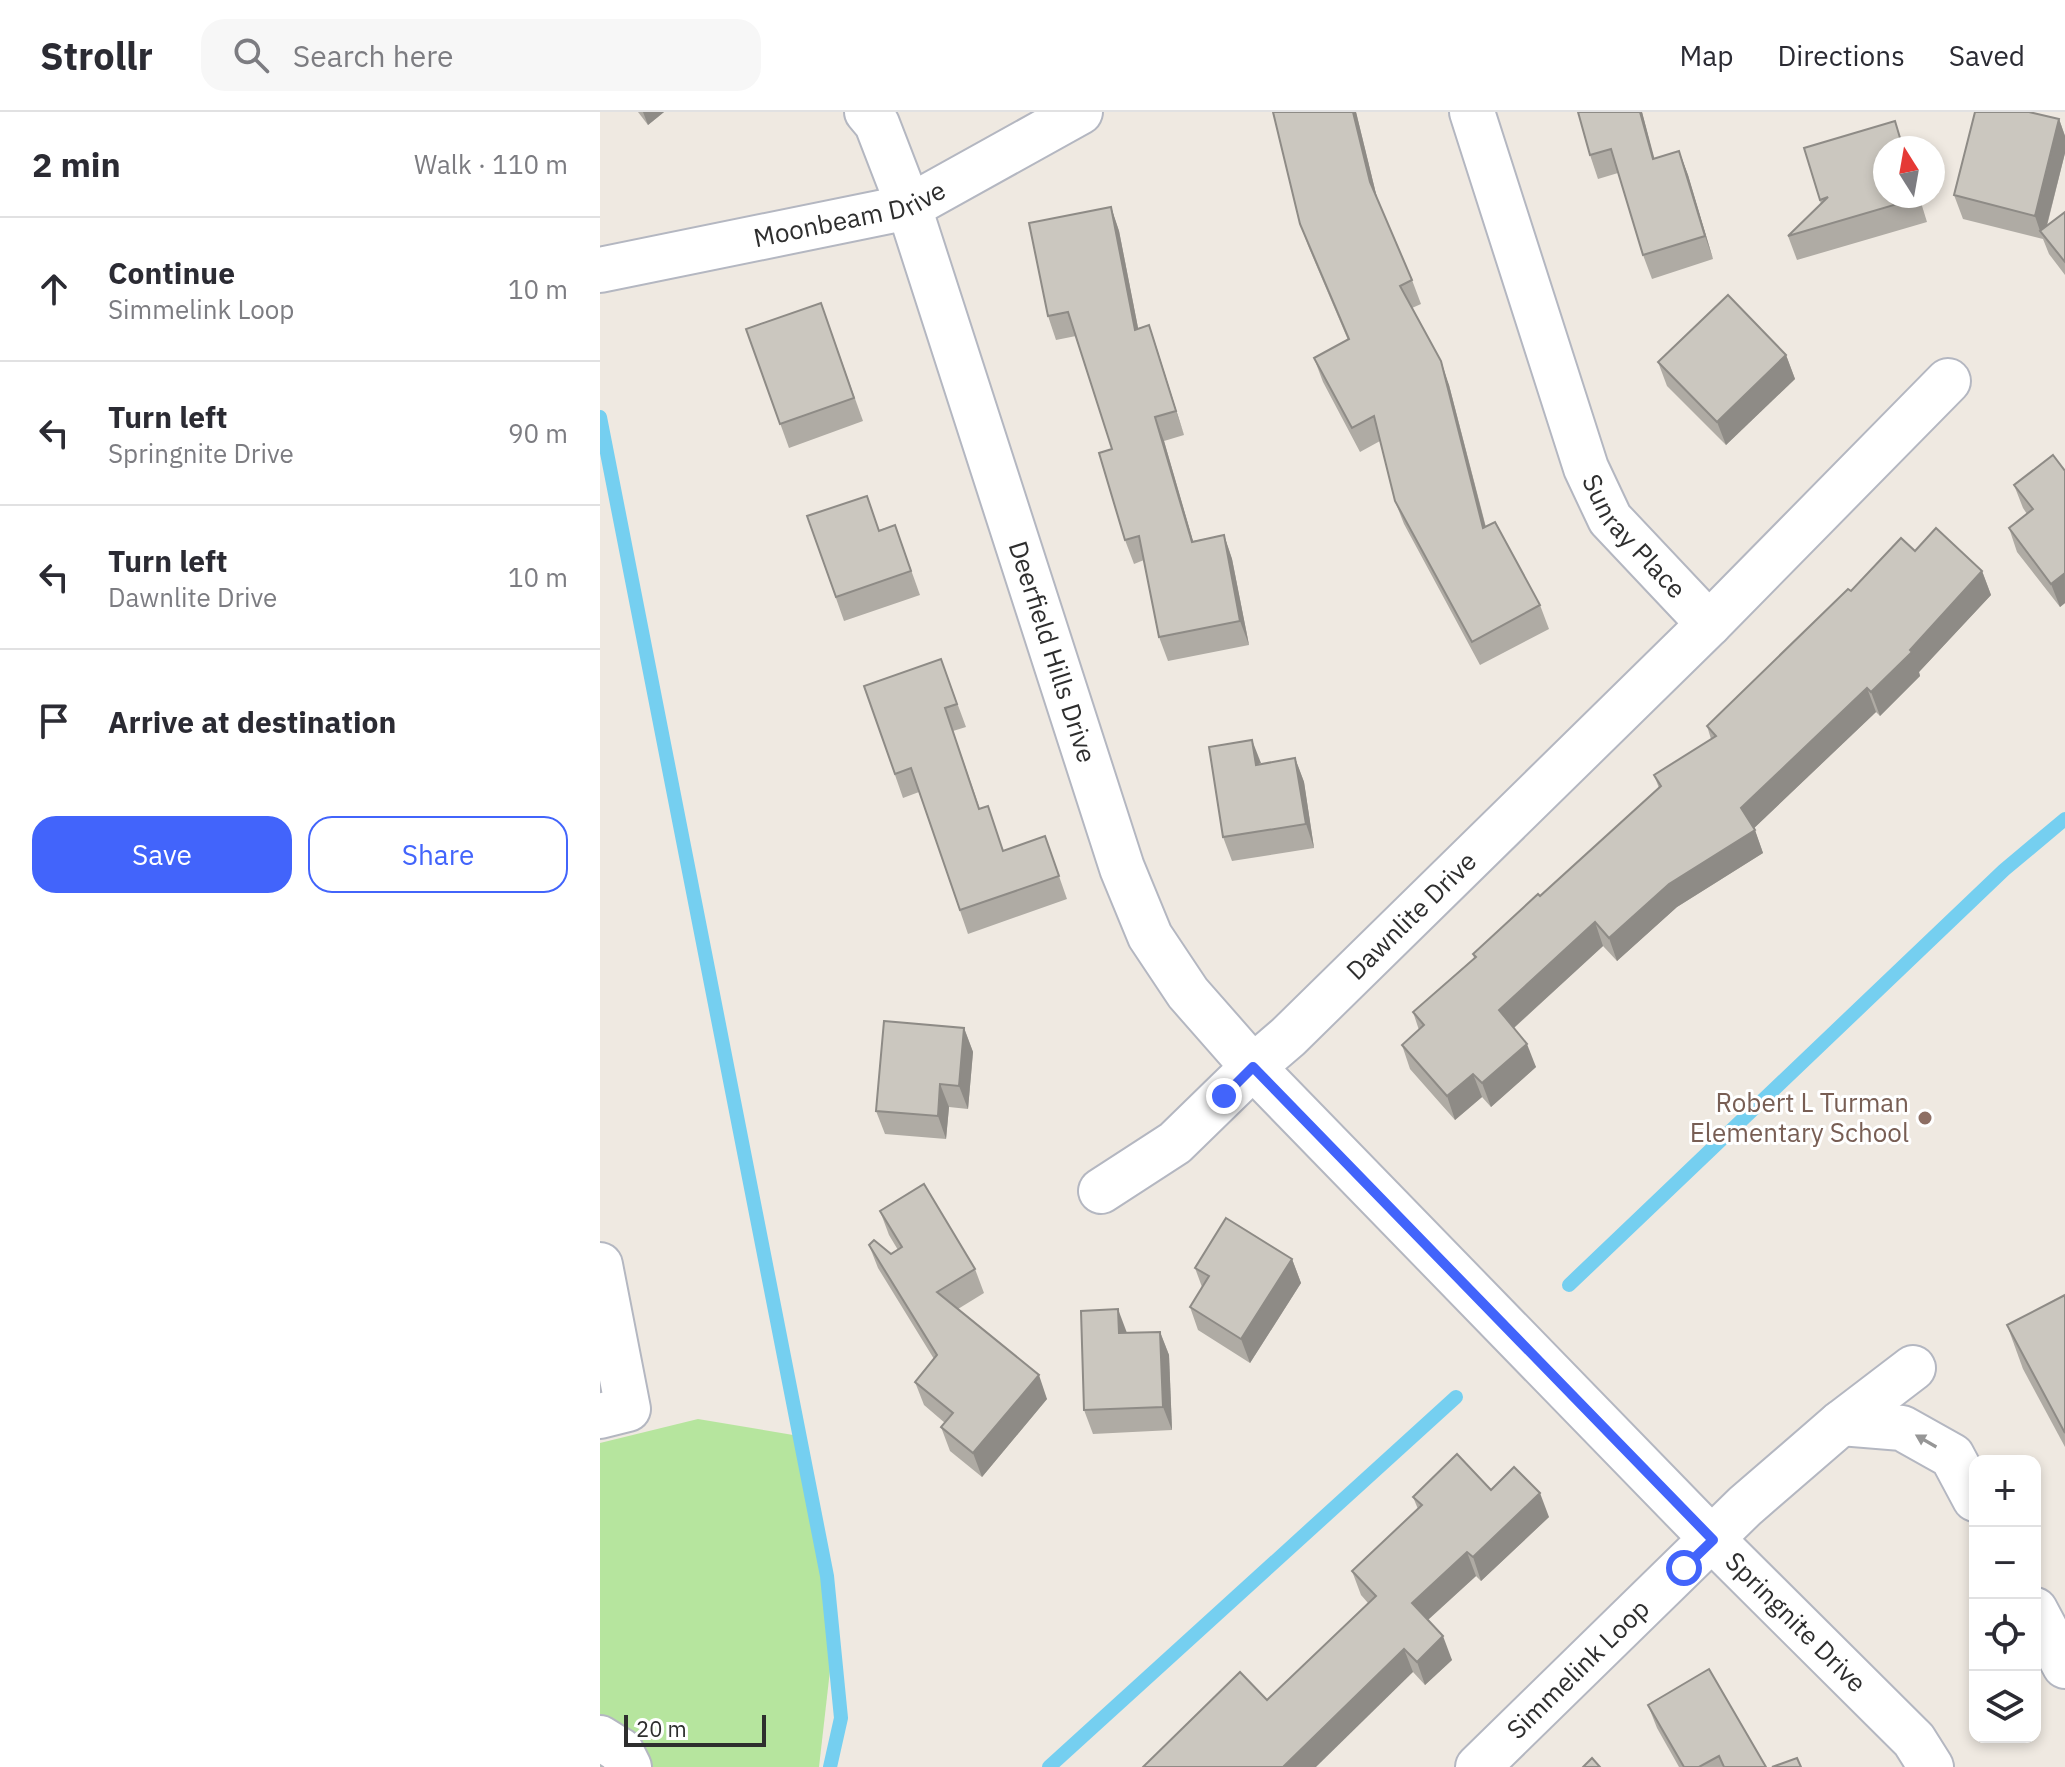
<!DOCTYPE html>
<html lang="en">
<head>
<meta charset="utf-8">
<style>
  :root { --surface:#fff; --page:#f7f7f7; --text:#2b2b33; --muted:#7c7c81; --line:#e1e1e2; --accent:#4264fb }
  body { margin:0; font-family:"IBM Plex Sans",sans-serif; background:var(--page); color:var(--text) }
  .controls { position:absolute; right:24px; bottom:24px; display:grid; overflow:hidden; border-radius:16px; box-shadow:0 4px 12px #0003 }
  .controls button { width:72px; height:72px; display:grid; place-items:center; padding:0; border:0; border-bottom:2px solid var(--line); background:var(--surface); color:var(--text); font:40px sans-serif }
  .compass { position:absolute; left:1273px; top:24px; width:72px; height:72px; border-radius:50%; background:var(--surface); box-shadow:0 4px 12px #0003; rotate:349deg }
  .scale { position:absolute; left:24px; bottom:20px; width:142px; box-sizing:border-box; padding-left:8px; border:4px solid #2e2e2e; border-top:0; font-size:22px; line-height:28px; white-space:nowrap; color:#2e2e2e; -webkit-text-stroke:6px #fff; paint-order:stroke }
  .stop { position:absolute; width:24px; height:24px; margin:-18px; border:6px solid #4264fb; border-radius:50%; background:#fff }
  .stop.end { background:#4264fb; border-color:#fff; box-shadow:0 2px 8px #0008 }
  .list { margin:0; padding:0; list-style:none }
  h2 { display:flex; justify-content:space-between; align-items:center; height:104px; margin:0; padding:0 32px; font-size:34px }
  h2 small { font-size:26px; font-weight:400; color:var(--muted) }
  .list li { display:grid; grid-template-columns:52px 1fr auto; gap:24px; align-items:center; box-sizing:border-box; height:144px; padding:0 32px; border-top:2px solid var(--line) }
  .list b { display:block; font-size:30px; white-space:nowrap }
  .list p { margin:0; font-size:26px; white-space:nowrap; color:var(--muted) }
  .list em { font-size:26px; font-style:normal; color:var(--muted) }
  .actions { display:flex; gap:16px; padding:24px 32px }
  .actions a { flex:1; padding:18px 0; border:2px solid var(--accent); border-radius:24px; text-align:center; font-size:28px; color:var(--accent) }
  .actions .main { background:var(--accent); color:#fff }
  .icon { flex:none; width:44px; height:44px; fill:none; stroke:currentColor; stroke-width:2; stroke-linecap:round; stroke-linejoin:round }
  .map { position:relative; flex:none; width:1465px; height:1655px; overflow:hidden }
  header { display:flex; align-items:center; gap:48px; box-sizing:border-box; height:112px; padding:0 40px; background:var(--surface); border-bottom:2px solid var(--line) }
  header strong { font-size:38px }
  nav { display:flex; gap:44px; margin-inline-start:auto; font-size:28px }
  .search { width:560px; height:72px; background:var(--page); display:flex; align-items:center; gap:20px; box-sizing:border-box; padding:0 28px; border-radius:24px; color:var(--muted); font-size:30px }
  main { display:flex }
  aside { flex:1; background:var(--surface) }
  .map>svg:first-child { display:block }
  .green { fill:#b6e59e }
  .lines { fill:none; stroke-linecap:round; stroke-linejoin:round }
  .stream { stroke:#75cff0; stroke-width:14 }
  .minor-casing { stroke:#b4b7c1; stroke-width:48 }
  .minor { stroke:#fff; stroke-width:44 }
  .wall { fill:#afaba4 }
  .shaded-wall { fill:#8e8b86 }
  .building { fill:#cbc7bf; stroke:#8e8b86; stroke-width:2 }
  .oneway { fill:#969696 }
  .route { stroke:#4264fb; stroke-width:10 }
  .education-dot { fill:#8d6e63; stroke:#fff; stroke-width:3 }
  .labels { text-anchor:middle; stroke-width:6; stroke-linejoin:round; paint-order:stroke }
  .street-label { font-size:26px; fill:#2e2e2e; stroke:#fff }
  .education-label { font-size:26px; fill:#785e54; stroke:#fff; text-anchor:end }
</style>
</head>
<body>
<header>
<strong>Strollr</strong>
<div class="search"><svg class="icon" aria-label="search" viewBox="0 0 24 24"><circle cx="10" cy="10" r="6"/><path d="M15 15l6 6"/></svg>Search here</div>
<nav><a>Map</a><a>Directions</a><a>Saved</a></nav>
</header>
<main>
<aside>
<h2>2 min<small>Walk · 110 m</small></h2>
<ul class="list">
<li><svg class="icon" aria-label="ahead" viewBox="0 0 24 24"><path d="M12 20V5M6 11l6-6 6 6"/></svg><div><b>Continue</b><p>Simmelink Loop</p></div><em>10 m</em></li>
<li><svg class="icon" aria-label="left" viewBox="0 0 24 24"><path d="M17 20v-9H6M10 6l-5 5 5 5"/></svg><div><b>Turn left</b><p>Springnite Drive</p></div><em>90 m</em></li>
<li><svg class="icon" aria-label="left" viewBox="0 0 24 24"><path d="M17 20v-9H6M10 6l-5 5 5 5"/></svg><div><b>Turn left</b><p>Dawnlite Drive</p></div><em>10 m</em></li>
<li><svg class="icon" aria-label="arrive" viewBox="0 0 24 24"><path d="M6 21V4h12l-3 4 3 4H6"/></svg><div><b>Arrive at destination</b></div></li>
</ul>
<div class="actions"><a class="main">Save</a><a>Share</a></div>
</aside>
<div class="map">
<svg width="1465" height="1655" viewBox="0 0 1465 1655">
  <rect width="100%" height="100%" fill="#efe9e1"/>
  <path class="green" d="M98,1307L199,1324L233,1532L219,1655H0V1331Z"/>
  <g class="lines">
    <g class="stream">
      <path d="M0,305L227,1464L241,1606L230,1655"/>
      <path d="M969,1173L1404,758L1465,707"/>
      <path d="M449,1655L856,1285"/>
    </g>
    <defs>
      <g id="minor">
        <path id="s1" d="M267,0L277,12L309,95L522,756L550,824L588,881L653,955L1113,1428L1314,1628L1331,1655"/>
        <path id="s2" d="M872,0L986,356L1010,407L1109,512"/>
        <path id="s3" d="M0,158L309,95L480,0"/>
        <path id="s4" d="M501,1079L575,1031L653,955L688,925L1109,512L1348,269"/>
        <path d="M0,1153L28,1297L0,1304"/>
        <path d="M1241,1311L1302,1316L1352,1344L1375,1387"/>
        <path d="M1435,1498L1465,1554"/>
        <path d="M0,1626L21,1639L29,1655"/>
        <path id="s5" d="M878,1655L1145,1394L1241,1311L1313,1256"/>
      </g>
    </defs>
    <use href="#minor" class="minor-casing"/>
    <use href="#minor" class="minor"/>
  </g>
  <g class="wall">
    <path d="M38,0H64L48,13Z"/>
    <path d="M673,0H756L777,86L812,168L821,192L812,196L849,273L886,415L940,493L949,517L880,553L804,412L795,389L780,329L760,340L723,270L714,246L748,228L709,136L700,112Z"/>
    <path d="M978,0H1042L1054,47L1079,39L1088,63L1113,147L1052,167L1043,143L1018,61L998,67L990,43Z"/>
    <path d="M1459,7L1465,24V41L1447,114L1465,100V163L1449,142L1443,127L1363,107L1354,83Z"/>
    <path d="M1204,36L1285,84H1319L1327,110L1197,148L1188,124L1221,92Z"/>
    <path d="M511,95L519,119L538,216L549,213L584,323L564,329L593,429L624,423L632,447L649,533L568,549L559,525L544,448L534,452L525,428L512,337L476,224L456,228L448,204Z"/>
    <path d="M221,191L263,309L189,336L146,217Z"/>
    <path d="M1186,243L1195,267L1126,333L1067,274L1058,250Z"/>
    <path d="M1465,359V491L1460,495L1417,440L1409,416L1427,402L1423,396L1414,373Z"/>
    <path d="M207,404L279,418L295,413L320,483L244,509Z"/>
    <path d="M1315,439L1382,459L1391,483L1319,560L1320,564L1280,604L1276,600L1154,716L1163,741L1077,795L1017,849L1003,834L914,916L936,955L891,995L882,985L855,1008L810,957L802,933L819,918L813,900L874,846L873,842L940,784L1059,676L1054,663L1111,627L1107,614L1251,479Z"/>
    <path d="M341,547L366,615L353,619L380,697L404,739L445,724L467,787L368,822L319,680L303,686L264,574Z"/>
    <path d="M695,646L704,670L714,736L632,749L623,725L661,652Z"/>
    <path d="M364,916L373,940L368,997L349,995L346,1027L285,1022L276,999Z"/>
    <path d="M280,1099L375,1157L384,1181L358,1197L447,1287L382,1365L350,1339L341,1315L345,1311L324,1293L315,1270L334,1247L278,1156L269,1133L291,1142L298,1138L289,1123Z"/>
    <path d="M692,1147L701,1171L650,1251L598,1218L590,1195L602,1175L595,1156Z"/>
    <path d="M1465,1183V1335L1423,1257L1407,1213Z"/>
    <path d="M560,1220L569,1243L572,1318L493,1322L484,1298L527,1221Z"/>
    <path d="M891,1378L949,1405L881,1469L876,1464L828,1508L852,1548L825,1573L813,1560L667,1588L768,1491L761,1483L752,1459L818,1397L813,1385Z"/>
    <path d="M1048,1593L1166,1655H1079L1057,1616Z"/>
  </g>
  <g class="shaded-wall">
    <path d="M43,0H64L48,13Z"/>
    <path d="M753,0H756L779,94L770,70Z"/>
    <path d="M1040,0H1042L1061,71L1053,47Z"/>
    <path d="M1459,7L1465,24V41L1444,124L1440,119L1435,104Z"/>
    <path d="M1079,39L1088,63L1113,147L1105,124Z"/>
    <path d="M511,95L519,119L543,241L535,218Z"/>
    <path d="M549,213L557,237L584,323L576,299Z"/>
    <path d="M1186,243L1195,267L1126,333L1117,310Z"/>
    <path d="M841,249L849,273L892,440L883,416Z"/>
    <path d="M555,305L564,329L600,453L592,430Z"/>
    <path d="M624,423L632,447L649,533L640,509Z"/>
    <path d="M1382,459L1391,483L1319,560L1320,564L1280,604L1271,580Z"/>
    <path d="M1465,461V491L1460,495L1451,472Z"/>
    <path d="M1267,576L1276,600L1150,720L1141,696Z"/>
    <path d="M652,628L661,651L656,653Z"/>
    <path d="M695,646L704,670L714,736L706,712Z"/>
    <path d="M1155,718L1163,741L1077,795L1017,849L1009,826L1069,772Z"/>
    <path d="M995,810L1003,834L907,922L899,898Z"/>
    <path d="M364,916L373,940L368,997L359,974Z"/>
    <path d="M927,932L936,955L891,995L882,971Z"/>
    <path d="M873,962L882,985L855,1008L847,984Z"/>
    <path d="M340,972L349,995L346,1027L338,1004Z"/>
    <path d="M692,1147L701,1171L650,1251L641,1227Z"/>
    <path d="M518,1197L527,1221H519Z"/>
    <path d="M560,1220L569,1243L572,1318L563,1295Z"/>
    <path d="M439,1263L447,1287L382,1365L373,1341Z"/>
    <path d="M940,1381L949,1405L881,1469L873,1445Z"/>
    <path d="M867,1440L876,1464L820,1515L812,1491Z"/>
    <path d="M843,1524L852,1548L825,1573L817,1550Z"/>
    <path d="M804,1537L813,1560L716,1655H683Z"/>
  </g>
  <g class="building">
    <path d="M673,0H753L770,70L812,168L800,174L841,249L883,416L895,410L940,493L872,530L795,389L774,304L752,316L714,246L749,227L700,112Z"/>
    <path d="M978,0H1040L1053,47L1079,39L1105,124L1043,143L1011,37L990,43Z"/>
    <path d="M1375,0H1429L1459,7L1435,104L1354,83Z"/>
    <path d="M1295,9L1303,36H1285V84H1317L1318,86L1188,124L1228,85L1220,88L1204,36Z"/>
    <path d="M511,95L535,218L549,213L576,299L555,305L592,430L624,423L640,509L559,525L539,424L525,428L499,341L512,337L468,200L448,204L429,111Z"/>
    <path d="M1465,100V150L1440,119Z"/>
    <path d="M1128,183L1186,243L1117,310L1058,250Z"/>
    <path d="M221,191L254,286L180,312L146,217Z"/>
    <path d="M1453,343L1465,359V461L1451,472L1409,416L1433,397L1414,373Z"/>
    <path d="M267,384L279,419L295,413L311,459L236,485L207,404Z"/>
    <path d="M1336,416L1382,459L1310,538L1312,540L1271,580L1267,576L1141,696L1155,718L1069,772L1009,826L995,810L899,898L927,932L882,971L873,962L847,984L802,933L824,913L813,900L876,845L873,842L938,782L940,784L1061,674L1054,663L1116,624L1107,614L1248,477L1251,479L1301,426L1315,439Z"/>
    <path d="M341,547L357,592L345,596L379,697L388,694L403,739L445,724L459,764L360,798L311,656L295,662L264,574Z"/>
    <path d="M652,628L656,653L695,646L706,712L623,725L609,635Z"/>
    <path d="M284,909L364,916L359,974L340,972L338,1004L276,999Z"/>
    <path d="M324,1072L375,1157L337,1180L439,1263L373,1341L341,1315L353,1301L315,1270L337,1243L269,1133L274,1128L291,1142L302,1135L280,1099Z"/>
    <path d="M626,1106L692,1147L641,1227L590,1195L609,1164L595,1156Z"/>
    <path d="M1465,1183V1321L1407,1213Z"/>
    <path d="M518,1197L519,1221L560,1220L563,1295L484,1298L481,1199Z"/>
    <path d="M857,1342L891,1378L914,1355L940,1381L873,1445L867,1440L812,1491L843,1524L817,1550L804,1537L683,1655H543L640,1560L667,1588L776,1484L752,1459L822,1393L813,1385Z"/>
    <path d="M1109,1557L1166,1655H1124L1119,1644L1099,1655H1084L1048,1593Z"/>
    <path d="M992,1646L1000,1655H983Z"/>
    <path d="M1197,1646L1201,1655H1172Z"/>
  </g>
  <defs><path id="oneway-solid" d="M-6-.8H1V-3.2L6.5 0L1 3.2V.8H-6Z" transform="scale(2)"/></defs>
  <use class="oneway" href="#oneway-solid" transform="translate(1326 1329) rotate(-150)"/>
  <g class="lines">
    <path class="route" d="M624,984L653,955L1113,1428L1084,1456"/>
  </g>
  <circle class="education-dot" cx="1325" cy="1006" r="8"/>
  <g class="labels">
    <g class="street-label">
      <text dy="9" stroke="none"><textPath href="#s3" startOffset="256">Moonbeam Drive</textPath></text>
      <text dy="9" stroke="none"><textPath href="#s2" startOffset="458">Sunray Place</textPath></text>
      <text dy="9" stroke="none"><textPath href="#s1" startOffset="572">Deerfield Hills Drive</textPath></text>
      <text dy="9" stroke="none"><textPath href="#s4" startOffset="416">Dawnlite Drive</textPath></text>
      <text dy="9" stroke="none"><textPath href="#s1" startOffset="1816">Springnite Drive</textPath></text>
      <text dy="9" stroke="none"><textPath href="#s5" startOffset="140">Simmelink Loop</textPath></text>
    </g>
    <g class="education-label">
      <text x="1309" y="1000">Robert L Turman<tspan x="1309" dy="30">Elementary School</tspan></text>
    </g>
  </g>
</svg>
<div class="controls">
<button>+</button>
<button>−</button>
<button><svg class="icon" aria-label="locate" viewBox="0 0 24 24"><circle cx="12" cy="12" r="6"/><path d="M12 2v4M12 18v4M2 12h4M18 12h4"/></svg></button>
<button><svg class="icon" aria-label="layers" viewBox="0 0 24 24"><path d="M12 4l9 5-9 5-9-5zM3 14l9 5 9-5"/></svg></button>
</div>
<svg class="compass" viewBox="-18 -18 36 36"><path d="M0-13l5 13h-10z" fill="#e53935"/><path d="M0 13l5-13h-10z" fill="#7c7c81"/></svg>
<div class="scale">20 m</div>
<div class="stop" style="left:1084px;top:1456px"></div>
<div class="stop end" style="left:624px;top:984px"></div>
</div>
</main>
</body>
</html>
